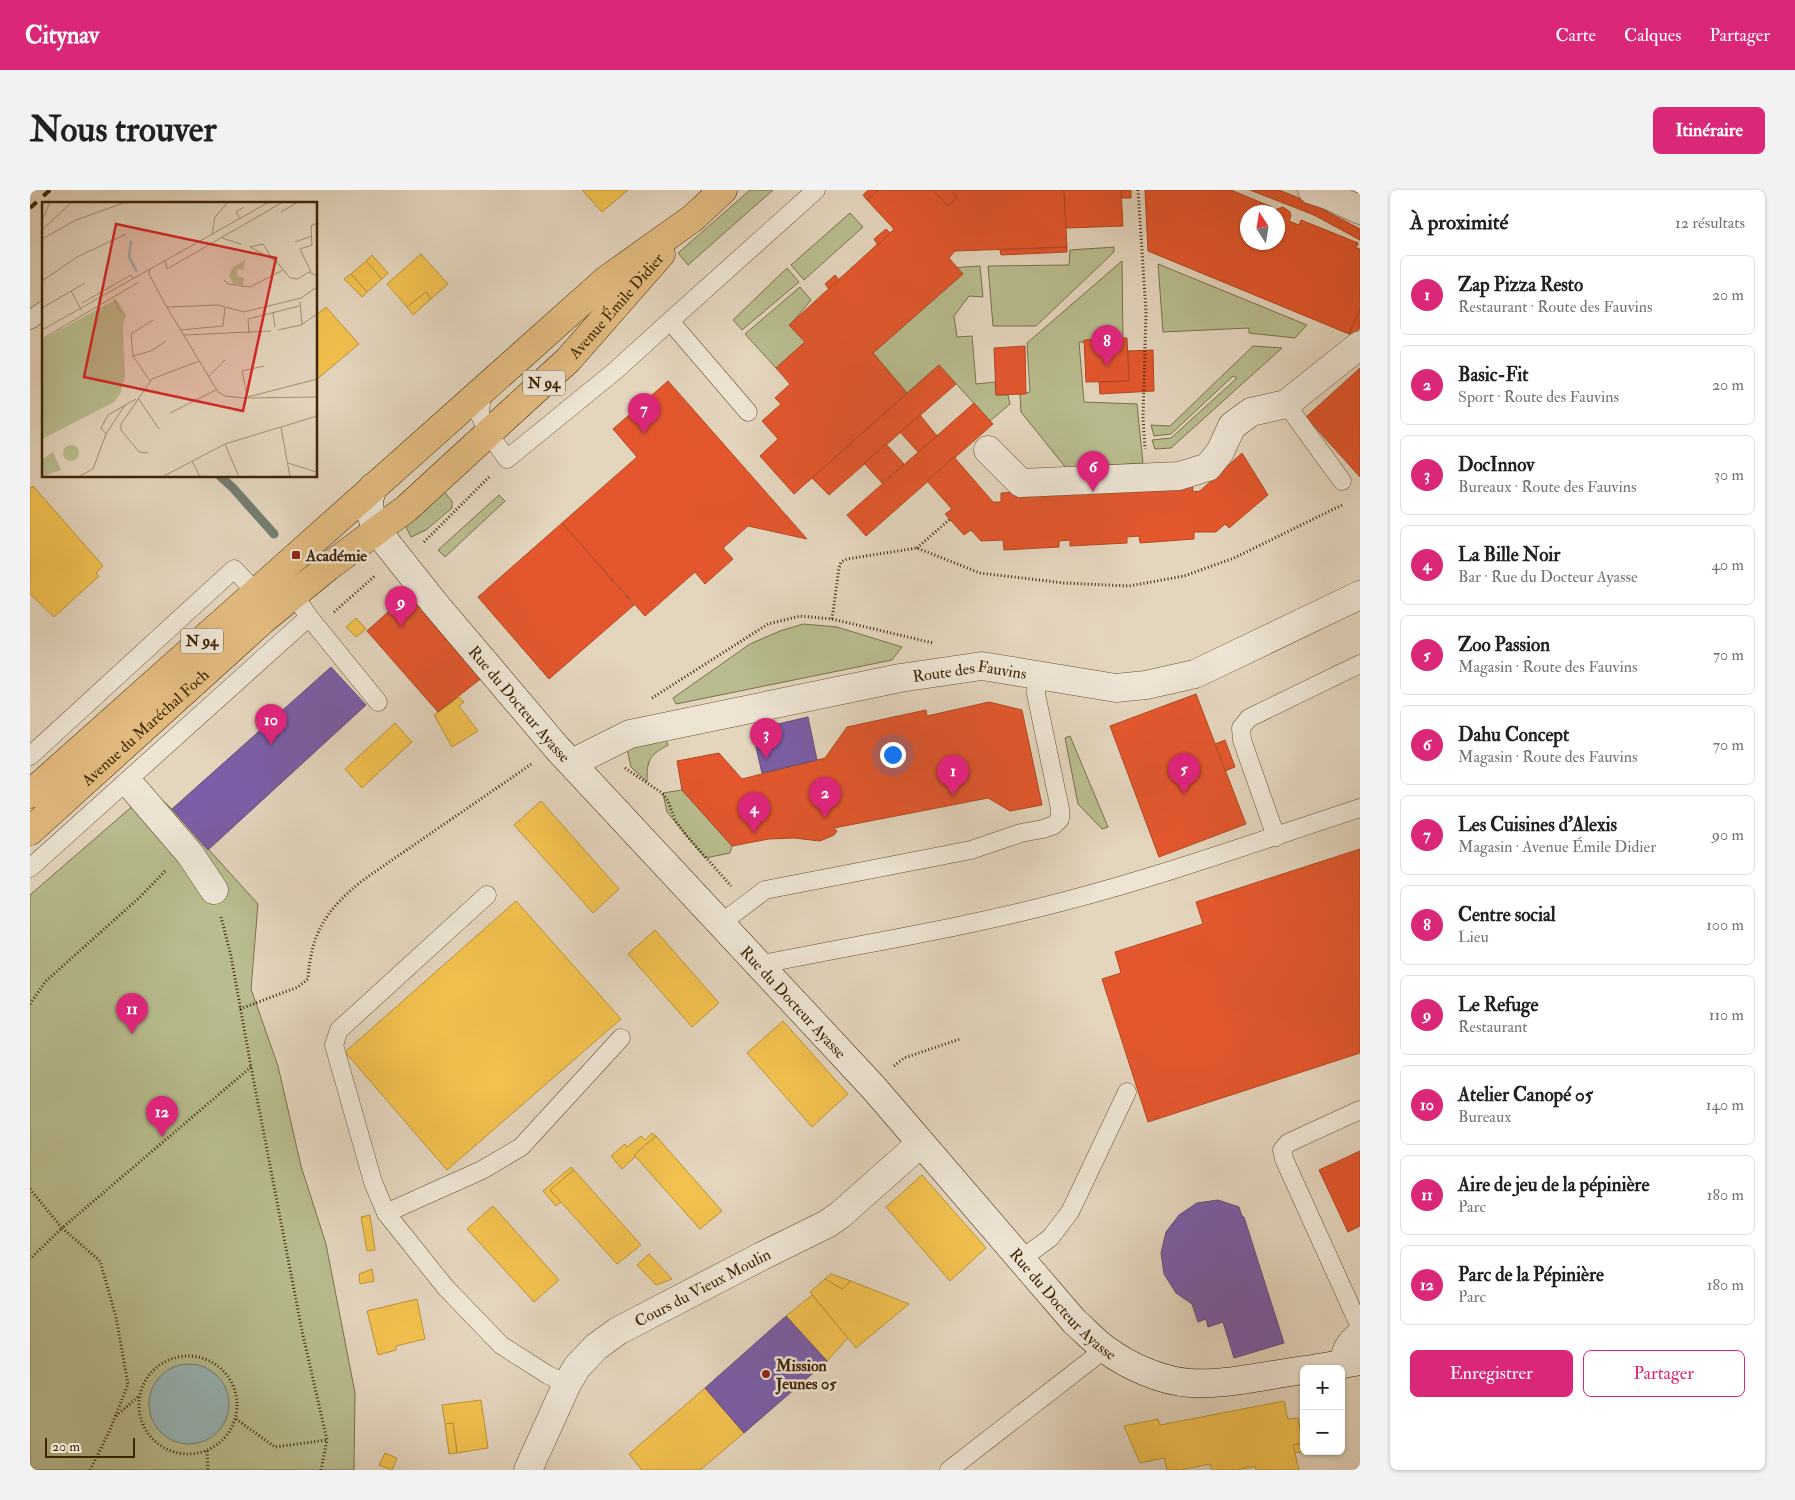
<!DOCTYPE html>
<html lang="fr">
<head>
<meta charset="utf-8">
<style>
  :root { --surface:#fff; --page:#f2f2f2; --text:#202124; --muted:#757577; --line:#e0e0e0; --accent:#db2777 }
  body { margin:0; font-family:"IM FELL Double Pica",serif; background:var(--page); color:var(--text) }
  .controls { position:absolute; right:15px; bottom:15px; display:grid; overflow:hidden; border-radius:8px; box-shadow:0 1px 4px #0004 }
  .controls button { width:45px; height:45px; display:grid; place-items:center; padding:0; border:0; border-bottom:1px solid var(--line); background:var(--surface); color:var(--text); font:25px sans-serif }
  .compass { position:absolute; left:1210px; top:15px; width:45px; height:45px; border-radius:50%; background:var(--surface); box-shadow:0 1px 4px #0004; rotate:348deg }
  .scale { position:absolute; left:15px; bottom:12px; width:90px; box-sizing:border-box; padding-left:5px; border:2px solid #3e2504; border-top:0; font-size:14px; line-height:18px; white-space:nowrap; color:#3e2504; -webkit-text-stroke:4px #ede4d4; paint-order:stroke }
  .you { position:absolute; left:862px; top:564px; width:18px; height:18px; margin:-12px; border:4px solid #fff; border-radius:50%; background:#1a73e8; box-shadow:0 0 0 8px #1a73e833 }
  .badge { display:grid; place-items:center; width:32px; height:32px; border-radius:50%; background:var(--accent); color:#fff; font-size:16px; font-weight:700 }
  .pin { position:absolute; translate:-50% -41px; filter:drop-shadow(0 1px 2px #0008) }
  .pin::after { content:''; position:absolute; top:26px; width:18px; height:15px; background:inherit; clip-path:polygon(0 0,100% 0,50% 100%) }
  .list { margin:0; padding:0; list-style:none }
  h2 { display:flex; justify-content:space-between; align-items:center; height:65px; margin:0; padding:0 20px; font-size:21px }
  h2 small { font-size:16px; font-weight:400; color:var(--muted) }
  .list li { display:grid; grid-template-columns:32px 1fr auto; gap:15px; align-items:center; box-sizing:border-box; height:80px; margin:0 10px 10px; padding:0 10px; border:1px solid var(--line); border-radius:8px }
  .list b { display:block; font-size:19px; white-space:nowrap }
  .list p { margin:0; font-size:16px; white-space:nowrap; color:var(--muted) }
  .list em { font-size:16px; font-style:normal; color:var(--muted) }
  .actions { display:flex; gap:10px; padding:15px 20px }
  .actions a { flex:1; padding:11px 0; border:1px solid var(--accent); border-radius:8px; text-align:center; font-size:18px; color:var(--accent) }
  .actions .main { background:var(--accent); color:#fff }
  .map { position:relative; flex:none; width:1330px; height:1280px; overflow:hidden; border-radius:8px }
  header { display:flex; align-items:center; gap:30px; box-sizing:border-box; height:70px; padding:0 25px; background:var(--accent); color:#fff }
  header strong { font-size:24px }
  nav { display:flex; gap:28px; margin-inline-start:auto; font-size:18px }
  .intro { display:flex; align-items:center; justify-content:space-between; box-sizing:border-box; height:120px; padding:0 30px }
  h1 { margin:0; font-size:35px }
  .button { padding:12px 22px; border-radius:8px; background:var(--accent); color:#fff; font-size:18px; font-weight:700 }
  main { display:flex; gap:30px; padding:0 30px }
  aside { flex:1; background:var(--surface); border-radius:8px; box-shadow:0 1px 4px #0004 }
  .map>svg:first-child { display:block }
  .green { fill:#b8bc8e; stroke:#7b7049 }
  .water { fill:#97b7b9; stroke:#737d71 }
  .homes { fill:#f2c14e; stroke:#bc9238 }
  .shops { fill:#e4572e; stroke:#b24821 }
  .offices { fill:#7b5ea7; stroke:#694d76 }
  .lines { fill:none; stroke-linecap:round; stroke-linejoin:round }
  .stream { stroke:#737d71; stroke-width:9 }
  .lane-casing { stroke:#685132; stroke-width:19 }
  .street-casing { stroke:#685132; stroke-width:29 }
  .secondary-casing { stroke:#3e2504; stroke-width:29 }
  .primary-casing { stroke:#3e2504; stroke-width:29 }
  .path { stroke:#3e2504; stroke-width:3; stroke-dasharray:1 2.5; stroke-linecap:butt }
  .lane { stroke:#ede4d4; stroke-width:18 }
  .street { stroke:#ede4d4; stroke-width:28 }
  .secondary { stroke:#ede4d4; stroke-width:28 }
  .primary { stroke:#e2ba7e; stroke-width:28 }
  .rail { stroke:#3e2504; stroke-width:4; stroke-dasharray:9 9; stroke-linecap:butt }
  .poi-dot { fill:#8f2418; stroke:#ede4d4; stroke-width:2 }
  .labels { text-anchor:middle; stroke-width:5; stroke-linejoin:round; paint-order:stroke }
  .shield { fill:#ede4d4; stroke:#725e42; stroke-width:1 }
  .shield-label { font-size:15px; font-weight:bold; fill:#3e2504 }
  .street-label { font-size:16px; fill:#3e2504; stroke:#ede4d4 }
  .poi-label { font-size:16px; font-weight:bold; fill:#3e2504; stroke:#ede4d4; text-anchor:start }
  .inset-river { fill:none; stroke:#97b7b9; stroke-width:2.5 }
  .inset-road { fill:none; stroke:#a28f73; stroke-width:1 }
  .view { fill:#d62828; fill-opacity:0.15; stroke:#d62828; stroke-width:2.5 }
  .inset-edge { fill:none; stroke:#3e2504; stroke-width:2.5 }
</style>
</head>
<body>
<header>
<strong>Citynav</strong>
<nav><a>Carte</a><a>Calques</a><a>Partager</a></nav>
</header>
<div class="intro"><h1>Nous trouver</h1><a class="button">Itinéraire</a></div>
<main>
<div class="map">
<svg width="1330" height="1280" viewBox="0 0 1330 1280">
  <rect width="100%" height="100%" fill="#e4d5bd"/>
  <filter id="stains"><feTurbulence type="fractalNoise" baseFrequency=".004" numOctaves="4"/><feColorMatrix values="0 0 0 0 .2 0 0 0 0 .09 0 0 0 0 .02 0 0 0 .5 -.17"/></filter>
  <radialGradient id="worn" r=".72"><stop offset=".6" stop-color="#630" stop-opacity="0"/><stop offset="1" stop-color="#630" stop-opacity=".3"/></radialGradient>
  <g class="green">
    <path d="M720,0H743L658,75L648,63Z"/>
    <path d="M820,23L833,37L774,90L761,75Z"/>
    <path d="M1084,57V62L1006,136H963L958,76L1039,75L1040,60Z"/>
    <path d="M1092,71L1093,154L1049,152L1054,212L1107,214L1113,273L1036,278L991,222L990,204L1000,202L997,153Z"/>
    <path d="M1128,74L1277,135L1265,148L1219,143V138L1133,142Z"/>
    <path d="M950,76L953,107L939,106L924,126L927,147L942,146L946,194L965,192L966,205H978L980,214L960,231L909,175L877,203L843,163L932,84L920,78Z"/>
    <path d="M757,78L769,92L712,140L703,130Z"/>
    <path d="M770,97L781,110L760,135L775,152L746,178L715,144Z"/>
    <path d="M1223,156L1252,158L1141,258L1125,259L1122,250L1141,248L1207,188L1203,186L1141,244L1124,246L1121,235L1140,236Z"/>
    <path d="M409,296L422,311V318L396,340L381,347L376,337V329Z"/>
    <path d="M469,305L475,311L415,367L408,360Z"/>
    <path d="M773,434L807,437L872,457L862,470L646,514L643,508L720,454L750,441Z"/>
    <path d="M1040,546L1078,637L1072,639L1048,614L1035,548Z"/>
    <path d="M636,550L638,555C618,566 617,571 617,592L601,577L597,559Z"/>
    <path d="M121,600L142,619L228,714L221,799L248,876L271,976L296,1054L325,1203L324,1280H0V705Z"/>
    <path d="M652,600L702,656L700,663L675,668L637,622L633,603Z"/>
  </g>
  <circle class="water" cx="159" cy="1214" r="40"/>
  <g class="homes">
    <path d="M552,0H598L572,22Z"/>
    <path d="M391,64L418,94L401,109L396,102L377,117L357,94Z"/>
    <path d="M342,65L358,83L352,89L336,71Z"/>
    <path d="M336,71L352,89L337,102L321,84Z"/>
    <path d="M321,84L337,102L332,107L314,89Z"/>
    <path d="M396,102L401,109L383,125L377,117Z"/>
    <path d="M296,117L329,154L286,190V125Z"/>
    <path d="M3,296L73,376L66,383L69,386L24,427L0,404V298Z"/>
    <path d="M326,428L336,439L326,447L316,437Z"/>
    <path d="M429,507L434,512L429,516L448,541L422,557L404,525Z"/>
    <path d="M365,533L382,552L332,598L315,579Z"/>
    <path d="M511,611L589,699L563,723L484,635Z"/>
    <path d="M486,711L591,829L417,980L315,862Z"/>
    <path d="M625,740L689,813L662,837L598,764Z"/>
    <path d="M753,831L818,904L782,937L717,863Z"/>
    <path d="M622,943L626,946L604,965L605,967L592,979L581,966L595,954L597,957L611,946L615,950Z"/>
    <path d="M626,946L692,1021L670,1039L604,965Z"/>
    <path d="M541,977L544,980L520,1000L531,1012L526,1016L513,1001Z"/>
    <path d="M544,980L611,1055L587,1074L520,1000Z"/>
    <path d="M892,985L956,1058L920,1091L856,1017Z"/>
    <path d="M463,1016L529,1090L504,1112L437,1039Z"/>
    <path d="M340,1025L345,1060L337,1061L331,1027Z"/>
    <path d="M619,1064L642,1089L626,1095L607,1075Z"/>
    <path d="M342,1079L344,1091L330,1094L329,1084Z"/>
    <path d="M801,1084L821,1091L812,1099L795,1089Z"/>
    <path d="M795,1089L812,1099L821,1091L879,1114L826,1158L780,1102Z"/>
    <path d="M782,1105L818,1148L797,1171L756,1126Z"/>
    <path d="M387,1109L395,1149L366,1156V1160L348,1165L337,1121Z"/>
    <path d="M675,1198L714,1243L670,1280H612L599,1264Z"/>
    <path d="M451,1210L458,1258L427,1263L423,1233L415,1234L412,1215Z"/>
    <path d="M1254,1211L1258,1229L1268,1228L1273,1253L1263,1255L1269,1280H1226L1225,1276L1207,1280H1182L1180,1274L1150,1280H1137L1134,1268L1110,1273L1094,1236L1128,1229L1130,1235Z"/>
    <path d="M423,1233L427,1263L419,1264L415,1234Z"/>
    <path d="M1273,1253L1275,1261L1265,1263L1263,1255Z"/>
    <path d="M355,1263L367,1268L362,1280L349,1275Z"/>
  </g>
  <g class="shops">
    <path d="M838,0H849L837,10L833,5Z"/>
    <path d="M849,0H903L918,16L927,8L923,2L925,0H1034L1037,57L925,61L919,68L933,84L843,163L877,203L764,304L730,266L748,249L732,231L751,214L745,208L760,194L746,178L775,152L759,135L864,39L837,10Z"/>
    <path d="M903,0H925L923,2L927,8L918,16Z"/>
    <path d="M1034,0H1091L1093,36L1036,38Z"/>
    <path d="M1091,0H1101V8H1092Z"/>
    <path d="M1115,0H1201L1242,17L1240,22H1218V52H1248V22H1245L1247,19L1253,17L1260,22L1261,26L1259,31L1269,35L1271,30L1328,53L1326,58L1330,59V119L1319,144L1118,61Z"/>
    <path d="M1220,0H1249L1281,13L1330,39V50L1284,25Z"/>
    <path d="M856,39L860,43L848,55L844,49Z"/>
    <path d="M1037,57V62L971,65L970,60Z"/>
    <path d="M805,85L809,90L799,99L795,94Z"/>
    <path d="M1330,119V138L1322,145L1319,144Z"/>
    <path d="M1097,148L1099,191L1056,192L1054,150Z"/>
    <path d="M995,156L996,204L966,205L964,158Z"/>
    <path d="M1123,160L1124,201L1070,204L1069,192L1099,191L1098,161Z"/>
    <path d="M909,175L926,194L799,305L782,288Z"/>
    <path d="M1330,178V287L1276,227Z"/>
    <path d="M638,191L777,349L718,336L693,358L703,369L675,394L665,382L615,426L532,333L607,267L583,239Z"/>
    <path d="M944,213L963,234L836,346L817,325Z"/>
    <path d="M890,225L907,246L888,262L870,242Z"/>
    <path d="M856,254L874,274L852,293L834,273Z"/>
    <path d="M1212,263L1238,305L1199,338L1195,334L1186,342H1164V349L1110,353L1109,346L1097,347V353L1040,356V350L1029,351V357L974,360L973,350L951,351L941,340L934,345L915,324L922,319L897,291L924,267L963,312H971V303L1027,300L1162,293L1163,302L1170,301Z"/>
    <path d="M532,333L604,415L519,489L448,407Z"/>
    <path d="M379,403L453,487L408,522L337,441Z"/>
    <path d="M1166,504L1216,634L1129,667L1080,536Z"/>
    <path d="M959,512L992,520L1012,615L980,621L958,608L804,638L807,641L804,645L790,651L764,648L739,649L702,656L652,600L647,571L689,563L712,589L795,568L817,537L896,520L897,526Z"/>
    <path d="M1195,550L1205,577L1195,581L1185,554Z"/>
    <path d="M1330,659V863L1118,932L1072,789L1091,783L1085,762L1173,734L1166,712Z"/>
    <path d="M1330,961V1036L1318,1042L1289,980Z"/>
  </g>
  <g class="offices">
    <path d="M301,477L336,515L178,660L142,619Z"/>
    <path d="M778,527L787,570L732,583L722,540Z"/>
    <path d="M1188,1010L1209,1017L1212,1026L1214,1027L1254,1153L1204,1168L1193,1132L1178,1137L1176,1129L1168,1132L1162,1114L1146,1103L1134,1084L1131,1063L1136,1042L1149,1025L1167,1013Z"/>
    <path d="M756,1126L797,1171L714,1243L675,1198Z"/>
  </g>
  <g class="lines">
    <path class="stream" d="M190,286L203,298L244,344"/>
    <defs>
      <g id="lane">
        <path d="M0,130L14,120"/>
        <path d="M640,131L718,222"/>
        <path d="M452,199L450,225L458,243L477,269L585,181L640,131L786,0"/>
        <path d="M1256,214L1312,291"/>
        <path d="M264,405L279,427L348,512"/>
        <path d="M0,566L204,379L226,402"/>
        <path d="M1246,647L1212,550L1211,538L1219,528L1330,474"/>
        <path d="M0,678L279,427"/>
        <path d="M457,705L309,840L304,855L343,992L356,1023L416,1098L471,1155L518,1185L537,1194"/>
        <path d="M690,734L735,700L941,660L991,643L1013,639L1024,635L1030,629V619L1006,504L1007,484"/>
        <path d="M728,775C830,754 934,738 1035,711C1135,685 1232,650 1330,618"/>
        <path d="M1330,920L1258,953L1252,960L1254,969L1330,1137"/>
        <path d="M356,1023L452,980L491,957L591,848"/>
        <path d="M990,1070L1020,1048L1040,1022L1097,902"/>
        <path d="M919,1280L1075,1159"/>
      </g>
      <g id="street">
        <path d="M1282,0L1300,6L1330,20"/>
        <path d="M958,260L991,293L1149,286L1178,277L1190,262L1202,236L1221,222L1256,214L1330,155"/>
        <path id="s1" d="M542,573L600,544L870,488L952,476L1086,498L1116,495L1165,484L1330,405"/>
        <path d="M105,600L160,664L184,700"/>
        <path d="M1314,1174C1315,1160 1319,1154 1330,1145"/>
        <path id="s2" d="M498,1280L537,1194L547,1177L566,1157L588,1141L732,1066L797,1034L810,1025L890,954"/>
      </g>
      <g id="secondary">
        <path id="s3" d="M343,297L339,310L340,322L347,341L405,414L527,558L843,897L1044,1131C1054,1140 1064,1151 1075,1159C1098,1176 1131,1191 1160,1193C1197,1195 1237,1185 1274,1180"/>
        <path d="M1282,1179L1330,1171"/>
      </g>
      <g id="primary">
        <path d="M0,604L576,90L663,28L693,0"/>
        <path id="s4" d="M0,641L233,430L298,377L377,318L502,203L538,170L631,64"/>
      </g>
    </defs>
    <use href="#lane" class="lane-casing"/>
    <use href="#street" class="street-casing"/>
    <use href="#secondary" class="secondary-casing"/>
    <use href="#primary" class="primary-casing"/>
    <g class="path">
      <path d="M1108,0L1116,122L1113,227L1115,259"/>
      <path d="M394,352L460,286"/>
      <path d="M887,358L920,329"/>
      <path d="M304,422L346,385"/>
      <path d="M802,429L809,378L811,372L817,369L887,358L950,383L1034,393L1099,396L1154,386L1204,368L1312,315"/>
      <path d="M622,508L738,434L770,426L802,429L903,453"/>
      <path d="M595,578L632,603L638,611L645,630L656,645L701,696"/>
      <path d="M191,727L201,766L221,877L272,1141L297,1250L291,1280"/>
      <path d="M0,814L16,791L110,707L136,680"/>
      <path d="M210,819L268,797L278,789C281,742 297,719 333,690L503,573"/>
      <path d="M864,876L874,868L930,849"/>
      <path d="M0,999L32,1038L0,1069"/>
      <circle cx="158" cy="1215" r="49"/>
      <path d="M86,1226L109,1206"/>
      <path d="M206,1229L245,1257L297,1250"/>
      <path d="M177,1261L178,1280"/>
      <path d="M60,1280L79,1242L98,1194L86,1127L70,1071L32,1038L221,877"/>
    </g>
    <use href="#lane" class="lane"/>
    <use href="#street" class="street"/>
    <use href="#secondary" class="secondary"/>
    <use href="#primary" class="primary"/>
    <path class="rail" d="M0,18L20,0"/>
  </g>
  <g class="poi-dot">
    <rect x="261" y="360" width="10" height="10" rx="2.5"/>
    <circle cx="736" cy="1184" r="5"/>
  </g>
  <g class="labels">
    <g class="shield">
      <rect x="493" y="180.5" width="42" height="25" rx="4"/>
      <rect x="151" y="438.5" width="42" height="25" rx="4"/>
    </g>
    <g class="shield-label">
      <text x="514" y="198">N 94</text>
      <text x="172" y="456">N 94</text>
    </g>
    <g class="street-label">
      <text dy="6" stroke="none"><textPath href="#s4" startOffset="788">Avenue Émile Didier</textPath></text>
      <text dy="6" stroke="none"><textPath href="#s1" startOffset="411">Route des Fauvins</textPath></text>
      <text dy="6" stroke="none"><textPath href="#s3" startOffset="270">Rue du Docteur Ayasse</textPath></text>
      <text dy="6" stroke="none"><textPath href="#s4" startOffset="155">Avenue du Maréchal Foch</textPath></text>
      <text dy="6" stroke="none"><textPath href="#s3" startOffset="675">Rue du Docteur Ayasse</textPath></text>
      <text dy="6" stroke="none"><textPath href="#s2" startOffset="264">Cours du Vieux Moulin</textPath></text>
      <text dy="6" stroke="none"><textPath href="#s3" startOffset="1080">Rue du Docteur Ayasse</textPath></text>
    </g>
    <g class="poi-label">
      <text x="276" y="371">Académie</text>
      <text x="746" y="1181">Mission<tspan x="746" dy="18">Jeunes 05</tspan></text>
    </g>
  </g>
  <g transform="translate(12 12)">
    <rect width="275" height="275" fill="#e4d5bd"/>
    <path d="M203,58L201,68L196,67L195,74L202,76L201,83L191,82L187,74L190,66ZM74,97L84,113L81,124L83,175L78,192L72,200L0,237V138ZM21 251a8 8 0 1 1 16 0a8 8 0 1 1-16 0ZM11,250L19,268L0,275V257Z" fill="#b8bc8e"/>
    <path class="inset-river" d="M89,39L87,55L95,70"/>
    <path class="inset-road" d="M239,10L256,0M198,17L194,10L202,5M0,19L8,0M0,28L30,0M170,33L173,15L186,0M180,36L199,42M0,37L34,18L84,0M253,40L270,34M208,45L234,59L248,76L256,77L267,70L275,74M208,45L221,42L230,56M123,58L125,67L241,0M108,67L107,72L123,102L176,190L183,194L202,196L275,195M269,70L258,47L270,43L269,24L275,21M182,78L186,82L208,85L241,68M0,79L35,55L84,32M29,89L40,109M72,97L79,111M258,100L260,123M40,101L89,73L91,76M125,105L176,103L202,110L259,96L275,85M0,106L43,81M231,110L233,125M0,128L227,0M138,128L181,124L183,106M236,128L259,123L275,112M207,131L206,117L257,104M142,133L229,129M0,137L97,80M91,154L109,149L124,139M166,175L183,158M108,179L91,154L89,132L111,118M205,193L200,169L222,164M96,196L117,227M202,196L275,177M128,211L174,188M239,225L248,275M64,232L59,226L66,213L94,197M183,242L197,275M106,251L97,250L79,228V222L110,177L157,159M150,259L158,275M246,261L274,270M36,275L51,267L64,232L83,203M120,275L183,242L275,214"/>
    <path class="view" d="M74,22L234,56L201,209L42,175Z"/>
    <rect width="275" height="275" class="inset-edge"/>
  </g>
  <rect width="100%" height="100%" filter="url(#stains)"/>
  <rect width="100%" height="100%" fill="url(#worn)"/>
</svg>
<div class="controls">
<button>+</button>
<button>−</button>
</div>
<svg class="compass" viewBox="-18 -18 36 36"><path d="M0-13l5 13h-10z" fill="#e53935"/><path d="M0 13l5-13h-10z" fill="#757577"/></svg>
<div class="scale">20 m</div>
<div class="you"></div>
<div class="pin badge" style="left:923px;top:606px">1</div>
<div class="pin badge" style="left:795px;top:628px">2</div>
<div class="pin badge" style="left:736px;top:569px">3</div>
<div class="pin badge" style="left:724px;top:643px">4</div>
<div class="pin badge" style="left:1154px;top:604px">5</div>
<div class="pin badge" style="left:1063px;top:302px">6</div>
<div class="pin badge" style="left:614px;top:244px">7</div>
<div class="pin badge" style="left:1077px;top:176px">8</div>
<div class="pin badge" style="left:371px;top:437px">9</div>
<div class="pin badge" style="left:241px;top:555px">10</div>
<div class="pin badge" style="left:102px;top:844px">11</div>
<div class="pin badge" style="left:132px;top:947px">12</div>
</div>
<aside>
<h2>À proximité<small>12 résultats</small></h2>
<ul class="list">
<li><span class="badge">1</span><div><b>Zap Pizza Resto</b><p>Restaurant · Route des Fauvins</p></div><em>20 m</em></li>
<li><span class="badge">2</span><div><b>Basic-Fit</b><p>Sport · Route des Fauvins</p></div><em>20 m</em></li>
<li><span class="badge">3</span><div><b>DocInnov</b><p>Bureaux · Route des Fauvins</p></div><em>30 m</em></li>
<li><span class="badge">4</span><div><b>La Bille Noir</b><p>Bar · Rue du Docteur Ayasse</p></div><em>40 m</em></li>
<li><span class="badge">5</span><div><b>Zoo Passion</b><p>Magasin · Route des Fauvins</p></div><em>70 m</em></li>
<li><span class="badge">6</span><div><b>Dahu Concept</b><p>Magasin · Route des Fauvins</p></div><em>70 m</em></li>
<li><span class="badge">7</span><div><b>Les Cuisines d'Alexis</b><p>Magasin · Avenue Émile Didier</p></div><em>90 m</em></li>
<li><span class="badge">8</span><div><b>Centre social</b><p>Lieu</p></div><em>100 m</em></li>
<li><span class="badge">9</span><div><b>Le Refuge</b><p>Restaurant</p></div><em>110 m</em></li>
<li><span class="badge">10</span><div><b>Atelier Canopé 05</b><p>Bureaux</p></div><em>140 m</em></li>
<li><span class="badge">11</span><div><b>Aire de jeu de la pépinière</b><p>Parc</p></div><em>180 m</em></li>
<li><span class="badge">12</span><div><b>Parc de la Pépinière</b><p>Parc</p></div><em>180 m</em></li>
</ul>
<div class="actions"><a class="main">Enregistrer</a><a>Partager</a></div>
</aside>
</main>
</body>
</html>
